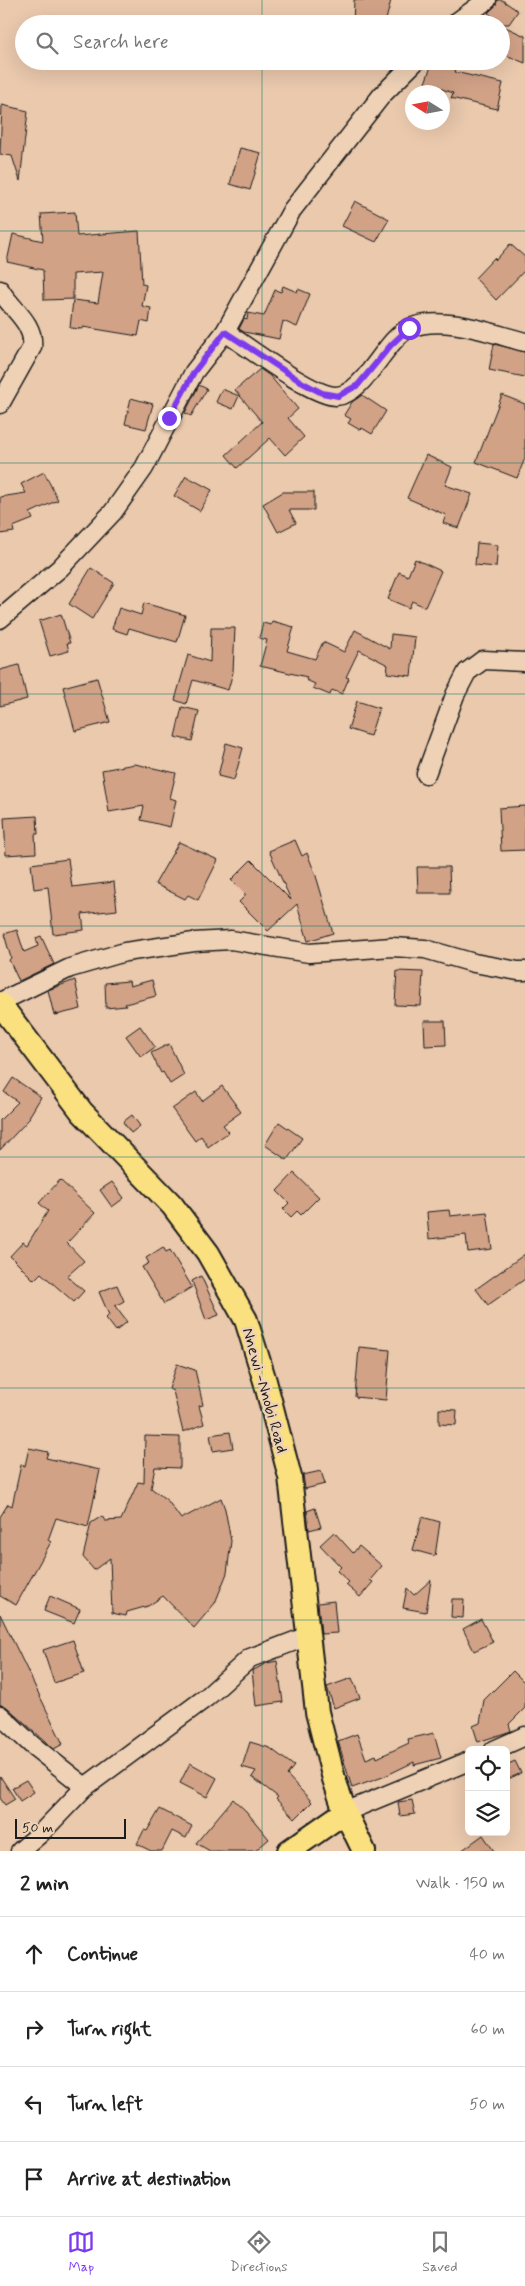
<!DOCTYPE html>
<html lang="en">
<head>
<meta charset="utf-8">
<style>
  :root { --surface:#fff; --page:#f6f6f6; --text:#222; --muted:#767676; --line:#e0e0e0; --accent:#7c3aed }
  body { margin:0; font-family:Mynerve,sans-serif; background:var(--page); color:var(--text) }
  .controls { position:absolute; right:15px; bottom:15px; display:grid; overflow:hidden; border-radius:8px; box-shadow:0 5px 20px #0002 }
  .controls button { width:45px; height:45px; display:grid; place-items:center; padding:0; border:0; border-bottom:1px solid var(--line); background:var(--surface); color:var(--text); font:25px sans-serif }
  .compass { position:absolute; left:405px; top:85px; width:45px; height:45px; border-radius:50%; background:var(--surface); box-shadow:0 5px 20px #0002; rotate:281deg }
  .scale { position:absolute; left:15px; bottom:12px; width:111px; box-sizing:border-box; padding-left:5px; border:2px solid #1c1c1c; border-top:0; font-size:14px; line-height:18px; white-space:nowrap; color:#1c1c1c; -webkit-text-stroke:4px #efd2b6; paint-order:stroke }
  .stop { position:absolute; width:15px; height:15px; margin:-11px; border:4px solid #7c3aed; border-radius:50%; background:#fff }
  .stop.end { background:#7c3aed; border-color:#fff; box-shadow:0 1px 5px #0008 }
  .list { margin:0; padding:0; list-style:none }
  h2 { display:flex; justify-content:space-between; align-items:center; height:65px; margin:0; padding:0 20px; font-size:21px }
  h2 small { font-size:16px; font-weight:400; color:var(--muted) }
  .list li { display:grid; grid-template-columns:32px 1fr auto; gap:15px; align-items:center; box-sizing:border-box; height:75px; padding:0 20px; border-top:1px solid var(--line) }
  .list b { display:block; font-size:19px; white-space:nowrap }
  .list em { font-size:16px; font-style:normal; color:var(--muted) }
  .icon { flex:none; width:28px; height:28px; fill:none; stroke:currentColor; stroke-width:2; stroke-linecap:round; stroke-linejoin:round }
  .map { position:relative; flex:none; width:525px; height:1851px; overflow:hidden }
  .search { position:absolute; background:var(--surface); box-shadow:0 5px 20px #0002; left:15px; right:15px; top:15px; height:55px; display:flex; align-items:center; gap:12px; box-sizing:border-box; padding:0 18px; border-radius:28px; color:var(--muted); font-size:19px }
  .sheet { height:365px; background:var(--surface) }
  nav { display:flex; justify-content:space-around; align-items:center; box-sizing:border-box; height:70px; border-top:1px solid var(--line); background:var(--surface); font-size:14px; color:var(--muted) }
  nav a { display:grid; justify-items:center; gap:2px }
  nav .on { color:var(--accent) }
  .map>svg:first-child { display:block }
  .building { fill:#d2a287; stroke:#1c1c1c }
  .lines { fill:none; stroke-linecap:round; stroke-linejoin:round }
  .minor-casing { stroke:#1c1c1c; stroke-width:21 }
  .major-casing { stroke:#1c1c1c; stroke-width:26 }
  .minor { stroke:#efd2b6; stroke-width:18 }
  .major { stroke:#fbe080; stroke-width:22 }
  .route { stroke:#7c3aed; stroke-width:6 }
  .grid { fill:none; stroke:#0f766e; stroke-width:1; stroke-opacity:0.55 }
  .labels { text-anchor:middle; stroke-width:5; stroke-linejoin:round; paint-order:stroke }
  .street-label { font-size:16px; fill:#1c1c1c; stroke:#efd2b6 }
</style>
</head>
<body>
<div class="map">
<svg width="525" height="1851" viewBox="0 0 525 1851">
  <rect width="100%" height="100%" fill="#eac9ad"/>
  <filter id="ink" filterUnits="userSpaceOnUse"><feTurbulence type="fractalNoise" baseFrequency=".02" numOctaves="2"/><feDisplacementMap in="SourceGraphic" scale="10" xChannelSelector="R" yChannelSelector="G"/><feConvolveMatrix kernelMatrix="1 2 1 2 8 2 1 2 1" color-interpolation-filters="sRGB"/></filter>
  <g filter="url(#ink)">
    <g class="building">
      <path d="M354,0H391L385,24H353Z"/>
      <path d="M497,0H502L518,11L509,24H487L491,15L488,13L496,5Z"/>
      <path d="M501,25L525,36V63L501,53Z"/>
      <path d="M433,61H459L455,72L503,83L497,109L451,98L453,93L425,83Z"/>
      <path d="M2,105L28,111L20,181L12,156L0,154Z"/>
      <path d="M240,148L261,153L250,190L230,184Z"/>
      <path d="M355,201L389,219L376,242L342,226Z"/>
      <path d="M75,212L77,236L139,231L142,284L146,285L142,306L151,308L149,323L141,321L138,336L83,327V329L70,328L73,300L98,303L103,272L73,274V299L44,300L43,270L7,262L13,234L43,241L41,214Z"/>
      <path d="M510,244L525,257V270L496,300L475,278L494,258L496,260Z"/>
      <path d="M283,286L297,292L298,289L310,294L297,327L283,321L279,339L244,332L239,329L244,319L247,320L248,313L264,316L275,290L281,292Z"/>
      <path d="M494,344L525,352V377L489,370Z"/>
      <path d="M260,369L270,376L298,409L288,418L304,437L285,455L270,438L237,468L226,455L262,422L235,390Z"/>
      <path d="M199,385L207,389L191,416L185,413Z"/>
      <path d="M222,389L239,396L233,409L216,402Z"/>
      <path d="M362,395L386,411L372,434L362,428L360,430L348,423L351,419L344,415L352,402Z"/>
      <path d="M502,395L525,404V458L517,478L476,462Z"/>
      <path d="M131,398L153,404L146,429L125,424Z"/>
      <path d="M426,455L452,467L445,485L472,494L459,528L443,523L446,515L407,498Z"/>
      <path d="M44,472L58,500L30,513L33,519L13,527L14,532L0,534V497L26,493L21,484Z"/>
      <path d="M186,476L212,490L200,511L174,496Z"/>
      <path d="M283,492H314V510H289L296,523L278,532L263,504Z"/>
      <path d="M477,543L498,545L496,567L475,565Z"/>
      <path d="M415,559L441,571L425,607L412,601L409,608L388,599L399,572L408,576Z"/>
      <path d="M91,568L114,583L92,619L69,604Z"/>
      <path d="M144,603L185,615L177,642L129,628L127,634L112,629L119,608L141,615Z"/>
      <path d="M61,614L70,643H67L69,651L50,656L39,621Z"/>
      <path d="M272,621L294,627L287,651L315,659L323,642L344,652L355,630L390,649L391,634L415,637L411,676L387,673L388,665L359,650L346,677L349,678L342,694L332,690L330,695L313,688L315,684L306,680L307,677L260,666L267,640L259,638L263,623L271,625Z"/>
      <path d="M211,628H235L233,672L228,690L193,680L186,704L175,700L188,655L210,662Z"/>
      <path d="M19,665L27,699L0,706V670Z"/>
      <path d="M97,678L110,722L75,731L63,687Z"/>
      <path d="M357,701L379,708L370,736L348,729Z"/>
      <path d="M182,707L199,711L192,741L175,737Z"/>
      <path d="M226,743L243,748L234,780L218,776Z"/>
      <path d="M135,764L176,773L170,798L176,800L170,827L141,820L144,806L109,812L102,770Z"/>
      <path d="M525,806V850L501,851L499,808Z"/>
      <path d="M37,816L38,834H35L36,853L6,855L4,818Z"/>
      <path d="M295,840L302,856L307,853L316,876L333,933L308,941L297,904L268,931L239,902L246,895L231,880L251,860L291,900L269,851Z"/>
      <path d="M179,842L218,860L198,900L188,895L185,899L155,884Z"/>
      <path d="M68,859L72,887L114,882L117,910L82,914L84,930L53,934L48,887L34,889L31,864Z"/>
      <path d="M417,867H449L450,893H418Z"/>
      <path d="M17,930L24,952L38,946L36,938L41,936L54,964L19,981L9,960L11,958L4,934Z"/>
      <path d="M397,971L423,972L421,1006L395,1005Z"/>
      <path d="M75,980L81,1009L56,1015L57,1013L54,1015L48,990Z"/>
      <path d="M152,980L156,996L125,1004L126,1006L106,1008L105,983L129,981L130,986Z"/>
      <path d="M424,1021H445L446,1045L425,1046Z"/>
      <path d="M140,1026L155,1047L141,1057L126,1036Z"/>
      <path d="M169,1044L184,1075L170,1084L163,1072L161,1073L151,1053Z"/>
      <path d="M13,1078L41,1097L29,1117L30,1118L0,1150V1120L18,1102L4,1092Z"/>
      <path d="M222,1086L241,1112L223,1125L229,1132L208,1147L201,1136L195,1141L172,1109L196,1092L202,1101Z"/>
      <path d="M132,1115L140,1126L131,1133L123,1122Z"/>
      <path d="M279,1122L302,1138L287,1160L265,1145Z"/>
      <path d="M294,1173L319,1197L301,1215L297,1211L291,1217L283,1209L289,1203L277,1191Z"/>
      <path d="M60,1180L95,1213L67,1243L84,1261L67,1276L84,1291L74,1302L41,1273L34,1280L10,1256L23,1242L27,1245L48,1211L39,1203Z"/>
      <path d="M112,1182L124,1198L112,1207L100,1190Z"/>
      <path d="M449,1210L450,1216L487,1212L492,1249L468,1252L466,1235L429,1239L427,1212Z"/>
      <path d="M163,1247L166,1252L170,1250L192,1287L164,1304L142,1267L149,1263L146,1258Z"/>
      <path d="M525,1254V1279L488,1305L476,1289Z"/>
      <path d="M201,1276L219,1315L206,1320L192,1281Z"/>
      <path d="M117,1285L124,1301L115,1306L127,1322L116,1331L106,1318L109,1315L99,1292Z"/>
      <path d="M359,1347L390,1350L386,1400L355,1397Z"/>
      <path d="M177,1364L195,1370L203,1405L199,1406L204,1424L183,1432L173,1391L169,1389Z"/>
      <path d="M439,1409L457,1410L456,1425L439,1424Z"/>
      <path d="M230,1432L233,1448L213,1451L210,1435Z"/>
      <path d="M145,1436L180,1437V1468L155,1467L151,1488L168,1501L181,1519L221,1498L225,1509L231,1541L227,1573L215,1603L194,1628L163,1596L148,1606L127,1612L126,1616L112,1613L110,1558L94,1570L83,1557L91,1523L102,1516L105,1521L121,1520L138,1482L144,1483Z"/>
      <path d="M29,1448L48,1452L46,1458L100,1470L88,1527L56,1518L48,1540L51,1542L16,1605L0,1596V1517L8,1504L12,1506L21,1465L25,1466Z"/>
      <path d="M321,1471L325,1484L305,1489L303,1475Z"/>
      <path d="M315,1508L321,1527L309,1530L307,1511Z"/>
      <path d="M422,1517L440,1522L435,1556L413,1550Z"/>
      <path d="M334,1532L353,1553L359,1546L382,1566L370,1580L373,1582L360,1597L346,1585L349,1582L337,1571L341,1567L320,1545Z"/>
      <path d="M431,1580L426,1612L403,1608L407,1588L414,1595Z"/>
      <path d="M50,1596L80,1609L74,1623L44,1611Z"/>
      <path d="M452,1599H464L463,1618L451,1617Z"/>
      <path d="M334,1601L337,1633L321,1634L318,1603Z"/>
      <path d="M0,1614L63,1744L54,1749L7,1707L0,1705Z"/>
      <path d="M481,1619L493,1642L474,1651L463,1629Z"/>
      <path d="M73,1640L84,1673L54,1683L43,1650Z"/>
      <path d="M277,1661L283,1702L256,1706L252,1671L267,1663Z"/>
      <path d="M513,1671L525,1683V1708L509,1724L511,1731L478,1742L473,1726L480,1723L484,1700Z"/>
      <path d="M352,1678L360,1698L334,1708L327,1687Z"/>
      <path d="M434,1733L441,1758L414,1765V1762L383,1777L352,1788L338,1741L357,1734L366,1759L376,1755L377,1758L409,1743L408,1739Z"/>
      <path d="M250,1742L270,1748L294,1766L287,1775L312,1802L295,1819L276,1799L278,1797L252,1777L256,1771L242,1767Z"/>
      <path d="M515,1761L521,1773L506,1780V1765Z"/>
      <path d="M190,1763L217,1778L207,1797L180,1783Z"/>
      <path d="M0,1776L15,1799L5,1805L0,1798Z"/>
      <path d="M26,1780L34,1792L20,1801L12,1788Z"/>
      <path d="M233,1799L246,1811L269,1839L255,1851H210L196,1843Z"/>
      <path d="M412,1800L415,1814L400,1816L398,1802Z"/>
      <path d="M160,1809L192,1826L186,1838L172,1831L162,1851H151L137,1844L144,1830L147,1831Z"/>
      <path d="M483,1835L494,1851H461Z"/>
    </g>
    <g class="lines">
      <defs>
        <g id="minor">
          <path d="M454,24L487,0"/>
          <path d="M0,290C11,309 35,323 32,347L0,404"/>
          <path d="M225,332C248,347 312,396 336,396C365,395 385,338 410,328C443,314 493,334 525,342"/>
          <path d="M0,619L60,568L113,512L144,468L194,372L225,332L292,210L382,95L416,61"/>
          <path d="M426,774L455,695L467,672L483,660L525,662"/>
          <path d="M0,1002L70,968L125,952L194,942L231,940L309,953L392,947L425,949L474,963L518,971H525"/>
          <path d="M0,1715L32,1745L85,1787"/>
          <path d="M494,1750L525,1736"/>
          <path d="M345,1812L469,1761"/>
          <path d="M20,1851L41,1833L85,1787L207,1697L250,1658L308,1636"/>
        </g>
        <g id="major">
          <path d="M0,1004L82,1112L172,1205L208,1253L246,1320L265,1381L290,1477L317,1712L334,1779L345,1812L364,1851"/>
          <path d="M289,1851L345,1812"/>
        </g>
      </defs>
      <use href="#minor" class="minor-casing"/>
      <use href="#major" class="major-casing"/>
      <use href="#minor" class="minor"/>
      <use href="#major" class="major"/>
    </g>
  </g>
  <g class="lines" filter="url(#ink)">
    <path class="route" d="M169,418L194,372L225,332L303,383L322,393L338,396L358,385L391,345L409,328"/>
  </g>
  <path class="grid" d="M262,0V24M262,61V1851M0,231H525M0,463H525M0,694H525M0,926H525M0,1157H525M0,1388H525M0,1620H525"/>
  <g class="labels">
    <g class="street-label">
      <text transform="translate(266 1390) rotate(74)" y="6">Nnewi -Nnobi Road</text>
    </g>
  </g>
</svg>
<div class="controls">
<button><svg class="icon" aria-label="locate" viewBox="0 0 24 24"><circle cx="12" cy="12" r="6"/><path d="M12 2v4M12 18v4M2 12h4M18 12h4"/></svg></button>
<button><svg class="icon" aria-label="layers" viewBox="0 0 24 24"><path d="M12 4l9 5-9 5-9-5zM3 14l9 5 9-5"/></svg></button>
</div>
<svg class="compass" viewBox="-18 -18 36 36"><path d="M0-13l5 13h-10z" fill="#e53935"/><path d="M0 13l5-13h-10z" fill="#767676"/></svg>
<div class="scale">50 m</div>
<div class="stop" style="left:409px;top:328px"></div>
<div class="stop end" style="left:169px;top:418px"></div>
<div class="search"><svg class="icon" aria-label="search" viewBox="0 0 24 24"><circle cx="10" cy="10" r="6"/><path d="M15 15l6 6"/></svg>Search here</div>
</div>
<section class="sheet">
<h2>2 min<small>Walk · 150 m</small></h2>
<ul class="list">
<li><svg class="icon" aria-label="ahead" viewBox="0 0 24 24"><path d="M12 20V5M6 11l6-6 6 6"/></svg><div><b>Continue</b></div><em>40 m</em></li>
<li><svg class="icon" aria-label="right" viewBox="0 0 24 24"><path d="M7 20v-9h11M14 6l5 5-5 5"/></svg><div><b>Turn right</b></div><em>60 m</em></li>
<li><svg class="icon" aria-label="left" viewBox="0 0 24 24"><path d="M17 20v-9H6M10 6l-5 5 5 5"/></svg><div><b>Turn left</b></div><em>50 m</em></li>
<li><svg class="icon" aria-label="arrive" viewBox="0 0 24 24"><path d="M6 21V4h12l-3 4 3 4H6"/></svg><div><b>Arrive at destination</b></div></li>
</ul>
</section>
<nav>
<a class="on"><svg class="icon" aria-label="map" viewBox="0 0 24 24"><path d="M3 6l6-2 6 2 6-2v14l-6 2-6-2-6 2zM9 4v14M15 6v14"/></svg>Map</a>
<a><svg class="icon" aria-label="directions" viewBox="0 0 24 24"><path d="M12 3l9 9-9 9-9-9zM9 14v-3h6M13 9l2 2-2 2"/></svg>Directions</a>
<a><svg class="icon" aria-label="saved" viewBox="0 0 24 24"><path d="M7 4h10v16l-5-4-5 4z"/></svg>Saved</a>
</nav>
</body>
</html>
